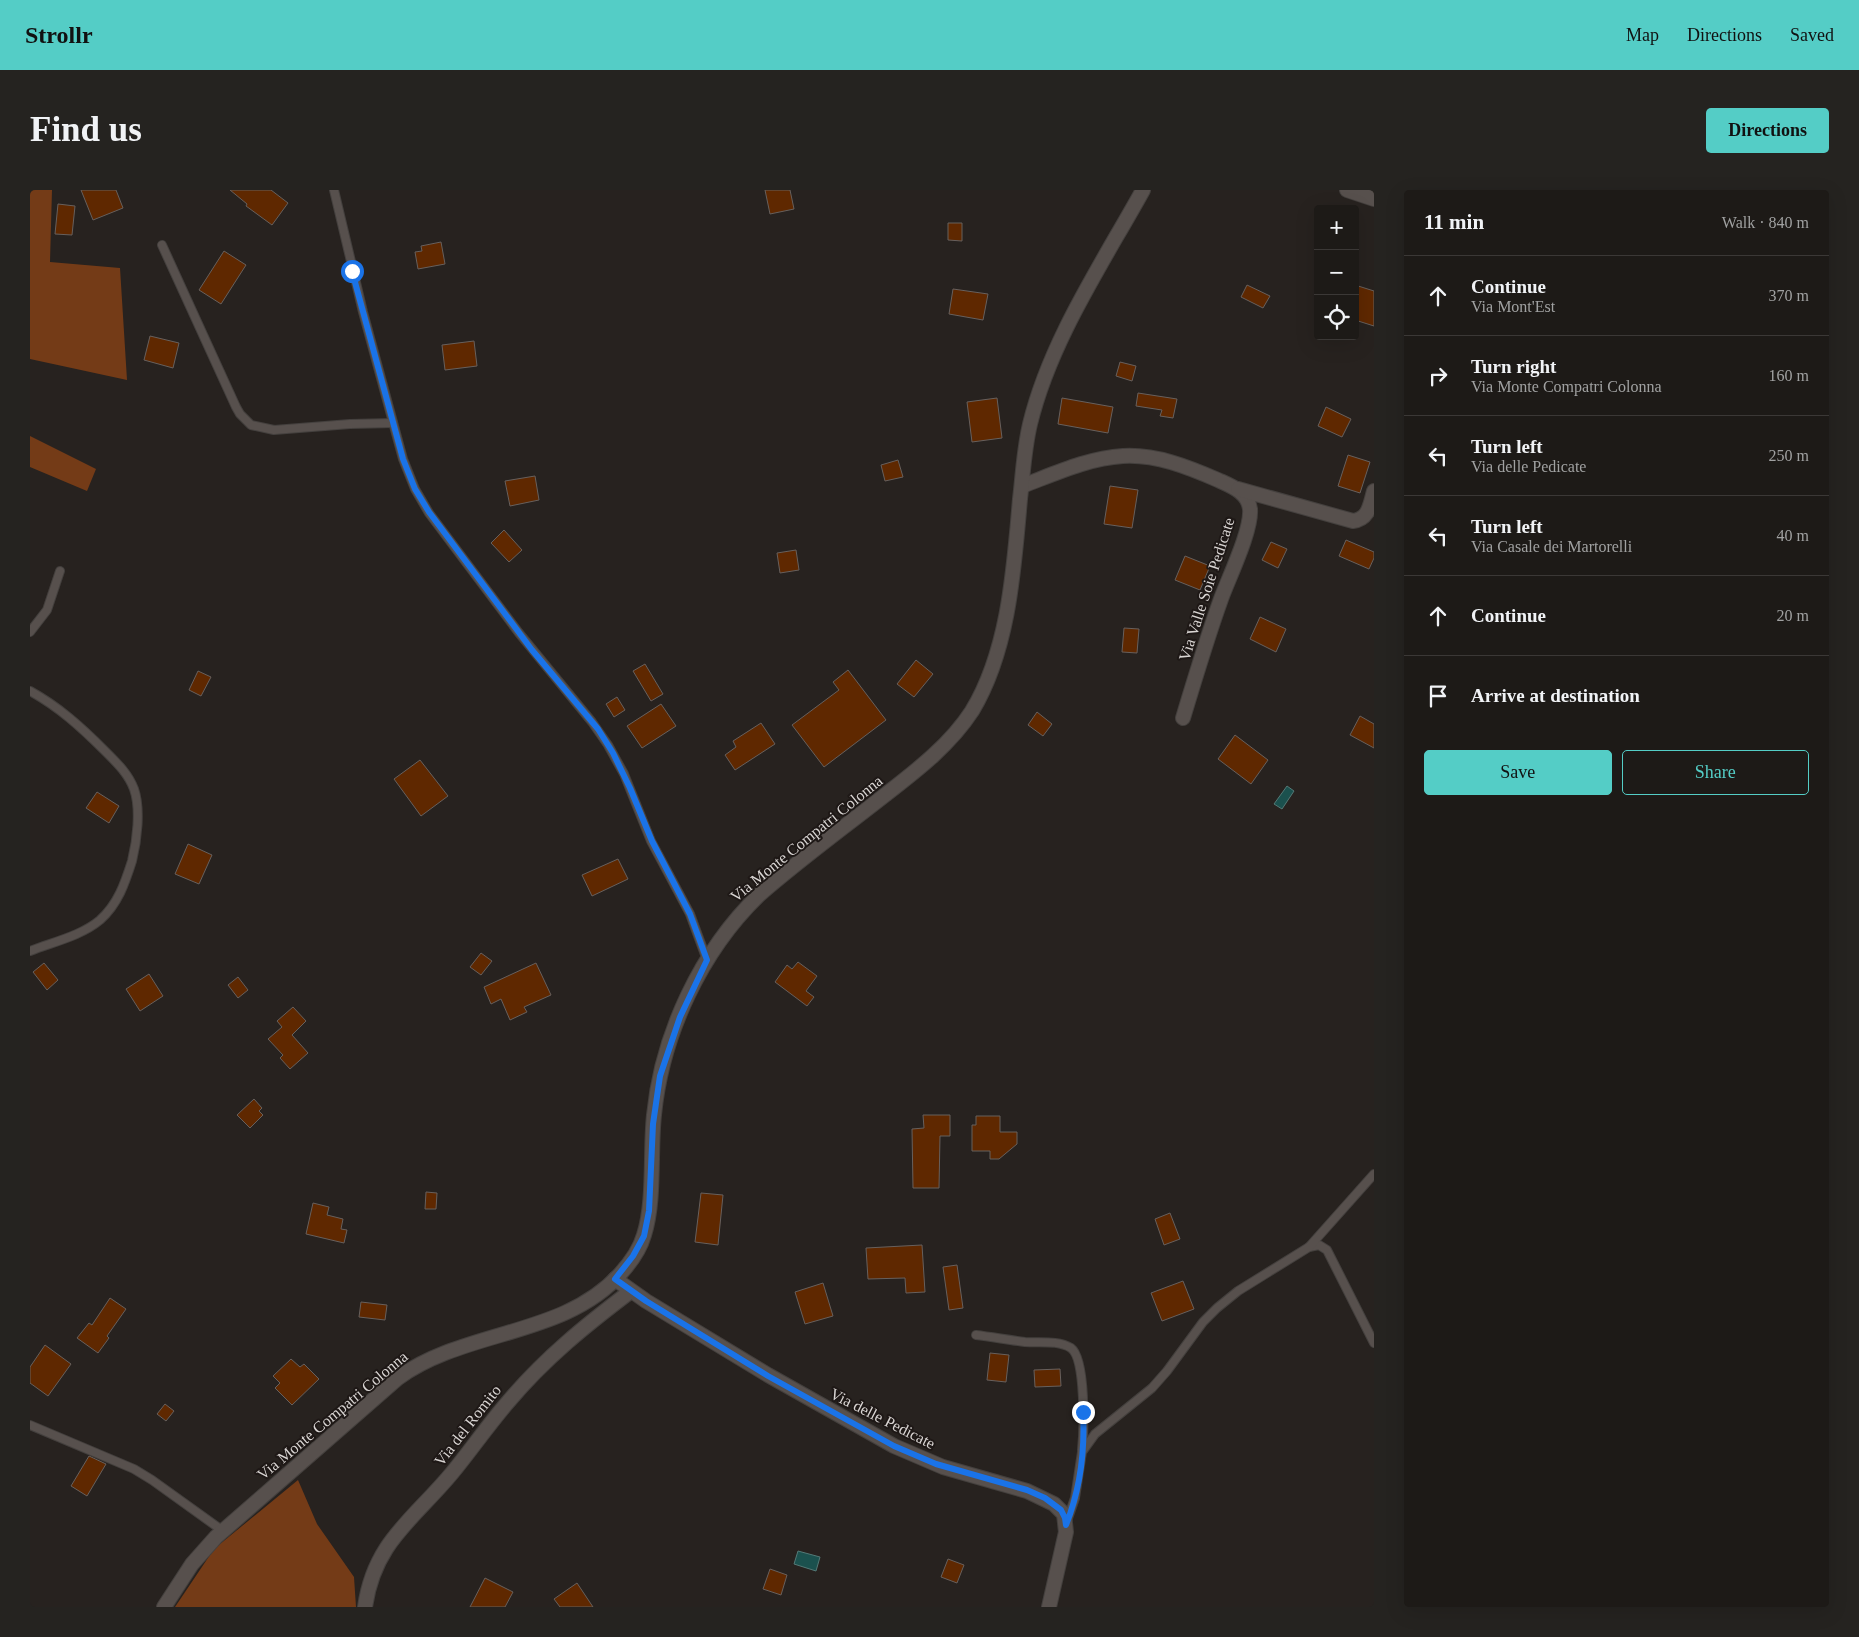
<!DOCTYPE html>
<html lang="en">
<head>
<meta charset="utf-8">
<style>
  :root { --surface:#1d1a17; --page:#252320; --text:#f1f3f6; --muted:#a0a1a1; --line:#3b3836; --accent:#54cdc6 }
  body { margin:0; font-family:Georgia,serif; background:var(--page); color:var(--text) }
  .controls { position:absolute; right:15px; top:15px; display:grid; overflow:hidden; border-radius:5px; box-shadow:0 5px 20px #0002 }
  .controls button { width:45px; height:45px; display:grid; place-items:center; padding:0; border:0; border-bottom:1px solid var(--line); background:var(--surface); color:var(--text); font:25px sans-serif }
  .stop { position:absolute; width:15px; height:15px; margin:-11px; border:4px solid #1a73e8; border-radius:50%; background:#fff }
  .stop.end { background:#1a73e8; border-color:#fff; box-shadow:0 1px 5px #0008 }
  .list { margin:0; padding:0; list-style:none }
  h2 { display:flex; justify-content:space-between; align-items:center; height:65px; margin:0; padding:0 20px; font-size:21px }
  h2 small { font-size:16px; font-weight:400; color:var(--muted) }
  .list li { display:grid; grid-template-columns:32px 1fr auto; gap:15px; align-items:center; box-sizing:border-box; height:80px; padding:0 20px; border-top:1px solid var(--line) }
  .list b { display:block; font-size:19px; white-space:nowrap }
  .list p { margin:0; font-size:16px; white-space:nowrap; color:var(--muted) }
  .list em { font-size:16px; font-style:normal; color:var(--muted) }
  .actions { display:flex; gap:10px; padding:15px 20px }
  .actions a { flex:1; padding:11px 0; border:1px solid var(--accent); border-radius:5px; text-align:center; font-size:18px; color:var(--accent) }
  .actions .main { background:var(--accent); color:#111 }
  .icon { flex:none; width:28px; height:28px; fill:none; stroke:currentColor; stroke-width:2; stroke-linecap:round; stroke-linejoin:round }
  .map { position:relative; flex:none; width:1344px; height:1417px; overflow:hidden; border-radius:5px }
  header { display:flex; align-items:center; gap:30px; box-sizing:border-box; height:70px; padding:0 25px; background:var(--accent); color:#111 }
  header strong { font-size:24px }
  nav { display:flex; gap:28px; margin-inline-start:auto; font-size:18px }
  .intro { display:flex; align-items:center; justify-content:space-between; box-sizing:border-box; height:120px; padding:0 30px }
  h1 { margin:0; font-size:35px }
  .button { padding:12px 22px; border-radius:5px; background:var(--accent); color:#111; font-size:18px; font-weight:700 }
  main { display:flex; gap:30px; padding:0 30px }
  aside { flex:1; background:var(--surface); border-radius:5px; box-shadow:0 5px 20px #0002 }
  .map>svg:first-child { display:block }
  .forest { fill:#743b17 }
  .water { fill:#1b514e; stroke:#547976 }
  .building { fill:#5f2800; stroke:#67605d }
  .lines { fill:none; stroke-linecap:round; stroke-linejoin:round }
  .service-casing { stroke:#44403e; stroke-width:10 }
  .minor-casing { stroke:#44403e; stroke-width:16 }
  .tertiary-casing { stroke:#44403e; stroke-width:16 }
  .service { stroke:#57504d; stroke-width:8 }
  .minor { stroke:#57504d; stroke-width:14 }
  .tertiary { stroke:#57504d; stroke-width:14 }
  .route { stroke:#1a73e8; stroke-width:6 }
  .labels { text-anchor:middle; stroke-width:4; stroke-linejoin:round; paint-order:stroke }
  .street-label { font-size:16px; fill:#d9d5d3; stroke:#1e1816 }
</style>
</head>
<body>
<header>
<strong>Strollr</strong>
<nav><a>Map</a><a>Directions</a><a>Saved</a></nav>
</header>
<div class="intro"><h1>Find us</h1><a class="button">Directions</a></div>
<main>
<div class="map">
<svg width="1344" height="1417" viewBox="0 0 1344 1417">
  <rect width="100%" height="100%" fill="#27221f"/>
  <g class="forest">
    <path d="M0,0H22L20,72L90,78L97,190L0,169Z"/>
    <path d="M0,246L66,279L57,301L0,277Z"/>
    <path d="M268,1290L287,1334L324,1387L326,1417H145L184,1359Z"/>
  </g>
  <g class="water">
    <path d="M1257,596L1264,601L1252,619L1244,614Z"/>
    <path d="M768,1361L790,1367L786,1381L764,1374Z"/>
  </g>
  <g class="building">
    <path d="M51,0H86L93,18L63,30Z"/>
    <path d="M200,0H241L258,13L242,35L216,16L217,14Z"/>
    <path d="M735,0H760L764,19L740,24Z"/>
    <path d="M28,14L45,16L42,45L25,44Z"/>
    <path d="M918,33H932V51L918,50Z"/>
    <path d="M411,52L415,74L388,79L385,62L392,61L391,56Z"/>
    <path d="M194,61L216,75L191,114L169,100Z"/>
    <path d="M1217,95L1240,106L1233,118L1211,107Z"/>
    <path d="M1325,95L1344,101V136L1325,130V122L1328,112L1325,111Z"/>
    <path d="M923,99L958,104L953,130L919,124Z"/>
    <path d="M120,146L149,153L143,178L114,170Z"/>
    <path d="M444,151L447,176L415,180L412,155Z"/>
    <path d="M1090,172L1106,176L1102,191L1086,186Z"/>
    <path d="M1108,203L1147,209L1143,228L1130,226L1132,220L1106,216Z"/>
    <path d="M967,208L972,248L942,252L937,212Z"/>
    <path d="M1032,208L1083,217L1078,243L1028,234Z"/>
    <path d="M1296,217L1321,229L1312,247L1288,236Z"/>
    <path d="M1318,265L1340,272L1330,303L1308,296Z"/>
    <path d="M868,270L873,287L855,291L851,275Z"/>
    <path d="M505,286L509,310L480,316L475,291Z"/>
    <path d="M1080,296L1108,300L1102,338L1074,334Z"/>
    <path d="M474,340L492,360L479,372L461,353Z"/>
    <path d="M1316,350L1344,362V368L1339,379L1309,366Z"/>
    <path d="M1241,352L1257,359L1248,378L1232,370Z"/>
    <path d="M766,360L769,380L750,383L747,363Z"/>
    <path d="M1155,366L1180,376L1170,400L1145,390Z"/>
    <path d="M1230,427L1256,439L1246,462L1220,449Z"/>
    <path d="M1094,438L1109,439L1107,463L1092,462Z"/>
    <path d="M886,470L903,484L884,507L867,494Z"/>
    <path d="M615,474L633,504L621,511L603,481Z"/>
    <path d="M818,480L856,530L794,577L762,535L809,500L803,492Z"/>
    <path d="M168,481L181,487L171,506L159,500Z"/>
    <path d="M587,507L595,520L584,527L576,514Z"/>
    <path d="M631,514L646,536L612,558L597,536Z"/>
    <path d="M1007,522L1022,534L1013,546L998,535Z"/>
    <path d="M1330,526L1344,534V558L1320,545Z"/>
    <path d="M731,533L745,554L705,580L695,565L706,557L703,551Z"/>
    <path d="M1205,545L1238,570L1221,594L1188,569Z"/>
    <path d="M390,570L418,606L391,626L364,589Z"/>
    <path d="M67,602L89,616L79,633L56,618Z"/>
    <path d="M158,654L182,665L169,694L145,684Z"/>
    <path d="M588,669L598,689L562,706L552,685Z"/>
    <path d="M451,763L462,771L451,785L440,777Z"/>
    <path d="M768,772L787,786L776,801L784,807L777,816L745,792L757,775L762,779Z"/>
    <path d="M14,773L28,790L17,800L3,782Z"/>
    <path d="M506,773L521,805L494,817L497,822L480,830L471,809L461,814L454,797Z"/>
    <path d="M119,784L133,806L110,821L96,799Z"/>
    <path d="M208,787L218,800L208,808L198,795Z"/>
    <path d="M263,817L276,831L262,845L278,863L260,879L250,868L253,865L238,849L252,837L247,831Z"/>
    <path d="M224,909L232,918L229,921L233,925L220,938L207,925Z"/>
    <path d="M893,925H920V946H910L909,998H883L882,939L894,938Z"/>
    <path d="M946,926H970V942H987V954L969,969H960V961H942V935H946Z"/>
    <path d="M396,1002L407,1003L406,1019H395Z"/>
    <path d="M671,1003L693,1005L688,1055L665,1052Z"/>
    <path d="M283,1013L299,1017L297,1025L313,1029L311,1039L317,1040L314,1053L276,1044Z"/>
    <path d="M1140,1023L1150,1049L1134,1055L1125,1029Z"/>
    <path d="M892,1055L895,1102L876,1103L875,1088L838,1089L836,1058Z"/>
    <path d="M927,1075L933,1118L919,1120L913,1077Z"/>
    <path d="M1153,1091L1164,1119L1132,1131L1121,1103Z"/>
    <path d="M793,1093L803,1126L775,1134L765,1102Z"/>
    <path d="M80,1108L96,1119L77,1146L79,1148L68,1163L47,1148L59,1133L62,1135Z"/>
    <path d="M331,1112L357,1115L355,1130L329,1127Z"/>
    <path d="M15,1155L41,1174L18,1206L0,1193V1177Z"/>
    <path d="M960,1163L979,1165L976,1192L957,1190Z"/>
    <path d="M261,1169L270,1177L274,1174L289,1189L262,1215L245,1198L250,1193L243,1186Z"/>
    <path d="M1030,1179L1031,1196L1005,1197L1004,1180Z"/>
    <path d="M135,1214L144,1221L136,1231L127,1224Z"/>
    <path d="M59,1266L76,1274L57,1306L41,1296Z"/>
    <path d="M918,1369L934,1375L927,1393L911,1387Z"/>
    <path d="M740,1379L757,1385L751,1405L733,1399Z"/>
    <path d="M455,1388L483,1402L475,1417H440Z"/>
    <path d="M547,1393L563,1417H530L524,1409Z"/>
  </g>
  <g class="lines">
    <defs>
      <g id="service">
        <path d="M304,0L333,122L373,269L385,299L399,323L489,443L562,532L578,555L594,584L621,651L660,724L677,770"/>
        <path d="M132,55L206,217L210,224L221,235L244,240L320,234L363,233"/>
        <path d="M0,442L17,420L30,381"/>
        <path d="M0,501C29,517 51,537 74,560C86,572 98,583 104,599C111,619 107,651 102,671C95,693 88,714 70,730C51,746 23,752 0,761"/>
        <path d="M1279,1057L1289,1055L1297,1060L1344,1153"/>
        <path d="M946,1145C962,1147 979,1150 995,1152C1010,1153 1028,1150 1041,1158C1056,1169 1054,1241 1052,1260"/>
        <path d="M0,1235L104,1279L122,1290L193,1341"/>
        <path d="M1037,1331L1045,1308L1052,1262L1065,1244L1122,1198L1137,1181L1173,1132L1187,1118L1208,1101L1279,1057L1344,984"/>
      </g>
      <g id="minor">
        <path d="M1317,0L1344,9"/>
        <path d="M992,296C1024,284 1058,268 1093,266C1126,264 1158,277 1188,290C1201,296 1218,302 1220,319C1222,340 1199,387 1191,409C1177,448 1165,488 1153,528"/>
        <path d="M1208,299L1323,331C1339,329 1340,315 1344,301"/>
        <path d="M585,1089L616,1111L738,1185L864,1256L913,1277L997,1301L1024,1314L1034,1324L1036,1342L1019,1417"/>
        <path d="M335,1417C344,1352 384,1329 422,1283C441,1260 458,1235 478,1212C515,1168 556,1135 601,1101"/>
      </g>
      <path id="tertiary" d="M134,1417L162,1374L186,1347L368,1188C435,1139 535,1147 591,1083C600,1073 610,1059 614,1045C625,1011 620,962 624,925C632,844 671,761 729,705C769,670 813,638 855,605C886,581 920,555 942,521C979,460 984,378 990,309C993,284 994,259 1000,234C1020,151 1072,74 1113,0"/>
    </defs>
    <use href="#service" class="service-casing"/>
    <use href="#minor" class="minor-casing"/>
    <use href="#tertiary" class="tertiary-casing"/>
    <use href="#service" class="service"/>
    <use href="#minor" class="minor"/>
    <use href="#tertiary" class="tertiary"/>
  </g>
  <g class="lines">
    <path class="route" d="M322,81L373,269L385,299L399,322L502,460L568,539L583,563L600,598L622,651L660,724L677,770L650,827L630,886L623,934L619,1021L614,1046L603,1066L585,1089L616,1111L738,1186L864,1256L906,1274L997,1300L1015,1308L1031,1320L1035,1328L1036,1335C1050,1300 1055,1259 1053,1222"/>
  </g>
  <g class="labels">
    <g class="street-label">
      <text transform="translate(1176 399) rotate(-72)" y="6">Via Valle Soie Pedicate</text>
      <text transform="translate(776 648) rotate(-39)" y="6">Via Monte Compatri Colonna</text>
      <text transform="translate(302 1225) rotate(-40)" y="6">Via Monte Compatri Colonna</text>
      <text transform="translate(853 1228) rotate(27)" y="6">Via delle Pedicate</text>
      <text transform="translate(437 1235) rotate(-52)" y="6">Via del Romito</text>
    </g>
  </g>
</svg>
<div class="controls">
<button>+</button>
<button>−</button>
<button><svg class="icon" aria-label="locate" viewBox="0 0 24 24"><circle cx="12" cy="12" r="6"/><path d="M12 2v4M12 18v4M2 12h4M18 12h4"/></svg></button>
</div>
<div class="stop" style="left:322px;top:81px"></div>
<div class="stop end" style="left:1053px;top:1222px"></div>
</div>
<aside>
<h2>11 min<small>Walk · 840 m</small></h2>
<ul class="list">
<li><svg class="icon" aria-label="ahead" viewBox="0 0 24 24"><path d="M12 20V5M6 11l6-6 6 6"/></svg><div><b>Continue</b><p>Via Mont'Est</p></div><em>370 m</em></li>
<li><svg class="icon" aria-label="right" viewBox="0 0 24 24"><path d="M7 20v-9h11M14 6l5 5-5 5"/></svg><div><b>Turn right</b><p>Via Monte Compatri Colonna</p></div><em>160 m</em></li>
<li><svg class="icon" aria-label="left" viewBox="0 0 24 24"><path d="M17 20v-9H6M10 6l-5 5 5 5"/></svg><div><b>Turn left</b><p>Via delle Pedicate</p></div><em>250 m</em></li>
<li><svg class="icon" aria-label="left" viewBox="0 0 24 24"><path d="M17 20v-9H6M10 6l-5 5 5 5"/></svg><div><b>Turn left</b><p>Via Casale dei Martorelli</p></div><em>40 m</em></li>
<li><svg class="icon" aria-label="ahead" viewBox="0 0 24 24"><path d="M12 20V5M6 11l6-6 6 6"/></svg><div><b>Continue</b></div><em>20 m</em></li>
<li><svg class="icon" aria-label="arrive" viewBox="0 0 24 24"><path d="M6 21V4h12l-3 4 3 4H6"/></svg><div><b>Arrive at destination</b></div></li>
</ul>
<div class="actions"><a class="main">Save</a><a>Share</a></div>
</aside>
</main>
</body>
</html>
